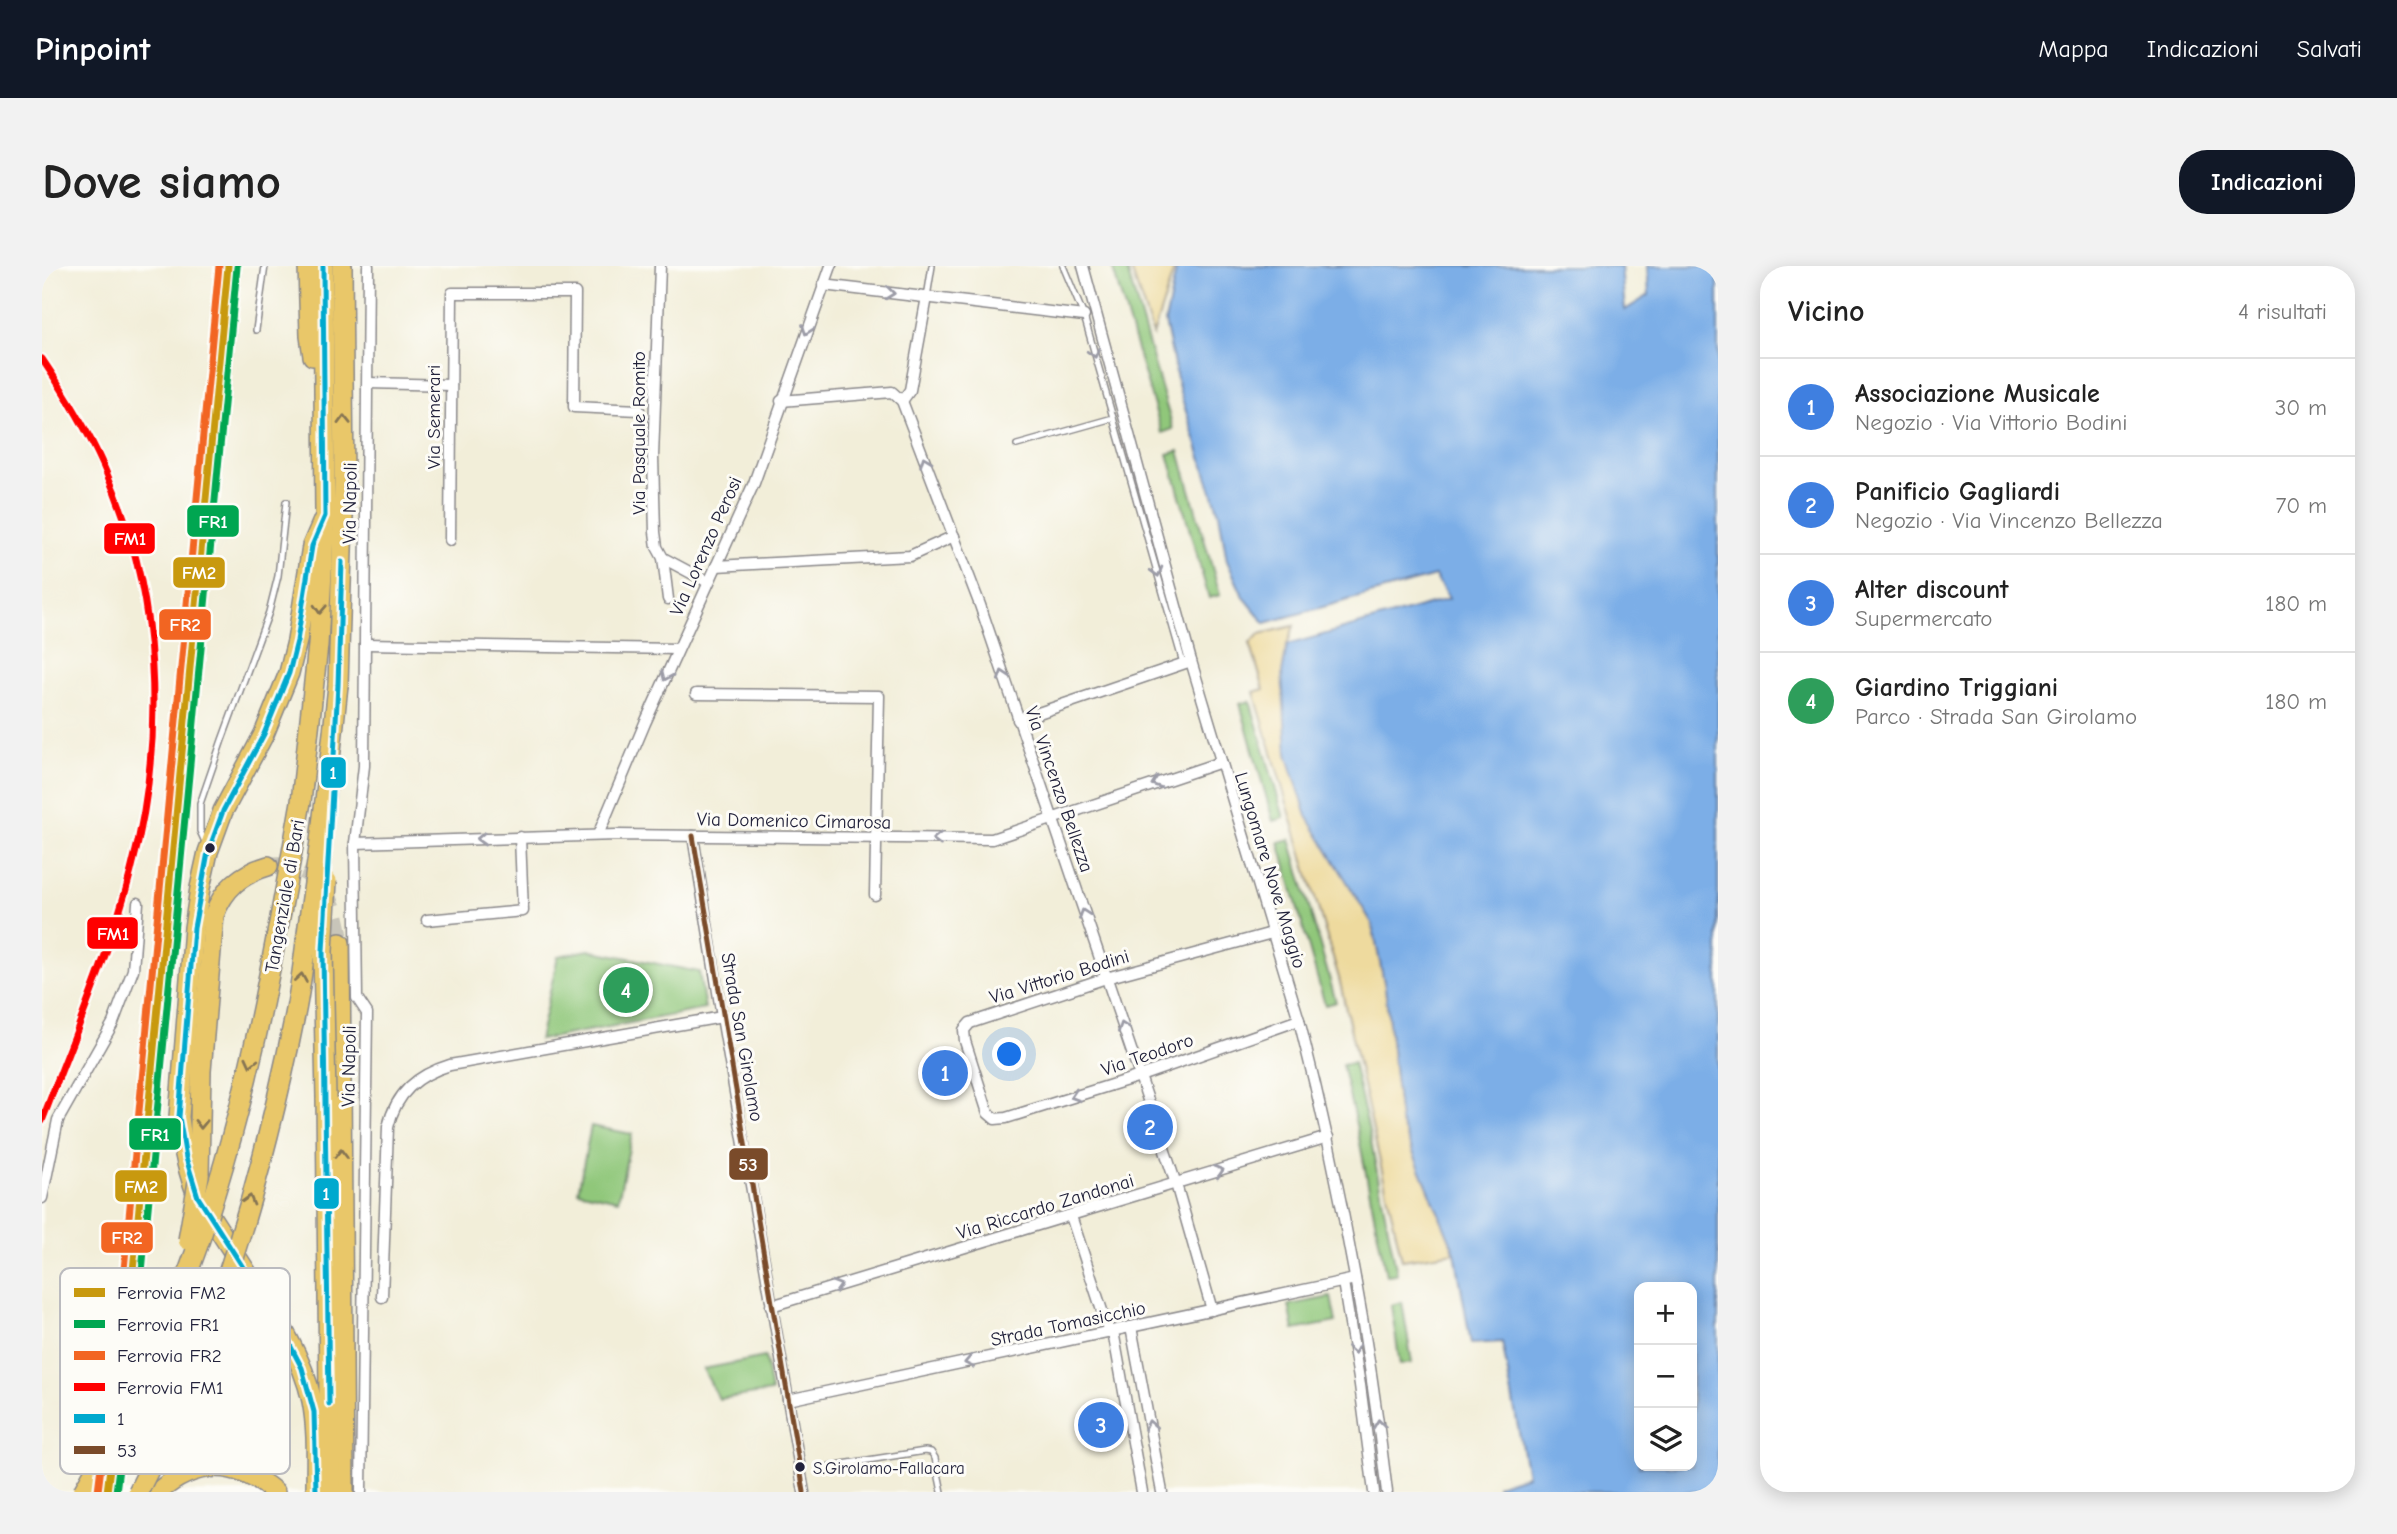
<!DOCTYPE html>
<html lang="it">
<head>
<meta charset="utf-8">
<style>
  :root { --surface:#fff; --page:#f2f2f2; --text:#222; --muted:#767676; --line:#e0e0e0; --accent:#111827 }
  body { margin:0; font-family:"Comic Neue",sans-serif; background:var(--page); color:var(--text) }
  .controls { position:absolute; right:21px; bottom:21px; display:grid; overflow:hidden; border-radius:14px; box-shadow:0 4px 18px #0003 }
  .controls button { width:63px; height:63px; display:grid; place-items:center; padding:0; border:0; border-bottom:2px solid var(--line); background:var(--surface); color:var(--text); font:35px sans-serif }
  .you { position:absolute; left:968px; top:789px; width:24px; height:24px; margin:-18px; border:5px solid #fff; border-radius:50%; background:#1a73e8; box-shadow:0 0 0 10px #1a73e833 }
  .badge { display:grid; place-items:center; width:46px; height:46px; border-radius:50%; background:var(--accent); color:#fff; font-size:23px; font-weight:700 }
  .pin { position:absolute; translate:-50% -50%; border:4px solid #fff; box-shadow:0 2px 7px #0006 }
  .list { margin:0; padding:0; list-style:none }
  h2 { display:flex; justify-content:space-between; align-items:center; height:91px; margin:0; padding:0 28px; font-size:30px }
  h2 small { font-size:23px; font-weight:400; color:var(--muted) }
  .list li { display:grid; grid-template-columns:46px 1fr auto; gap:21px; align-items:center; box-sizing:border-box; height:98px; padding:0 28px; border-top:2px solid var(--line) }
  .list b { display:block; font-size:26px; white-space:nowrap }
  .list p { margin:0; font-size:23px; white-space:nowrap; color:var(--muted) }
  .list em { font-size:23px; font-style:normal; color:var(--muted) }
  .icon { flex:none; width:38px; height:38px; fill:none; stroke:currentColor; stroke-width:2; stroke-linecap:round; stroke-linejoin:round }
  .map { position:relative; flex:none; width:1676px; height:1226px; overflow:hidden; border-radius:28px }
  header { display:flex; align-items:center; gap:42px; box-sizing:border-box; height:98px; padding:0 35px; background:var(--accent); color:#fff }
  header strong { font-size:33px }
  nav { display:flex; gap:38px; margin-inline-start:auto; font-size:24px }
  .intro { display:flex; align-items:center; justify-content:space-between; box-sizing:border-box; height:168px; padding:0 42px }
  h1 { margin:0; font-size:49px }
  .button { padding:18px 32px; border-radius:28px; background:var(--accent); color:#fff; font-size:24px; font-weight:700 }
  main { display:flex; gap:42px; padding:0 42px }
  aside { flex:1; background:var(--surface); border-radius:28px; box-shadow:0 4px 18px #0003 }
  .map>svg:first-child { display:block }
  .green { fill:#90c77a; stroke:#59745a; stroke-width:2 }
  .sand { fill:#eeda9e; stroke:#887e6c; stroke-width:2 }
  .water { fill:#7baee7; stroke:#4e6891; stroke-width:2; fill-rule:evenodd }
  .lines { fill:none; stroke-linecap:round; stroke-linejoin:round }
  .trunk-tunnel { stroke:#c8c5b9; stroke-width:19; stroke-dasharray:19 10; stroke-linecap:butt }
  .service-casing { stroke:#8a888a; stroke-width:8 }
  .minor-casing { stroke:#8a888a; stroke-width:13 }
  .trunk-casing { stroke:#8a888a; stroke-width:22 }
  .service { stroke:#fff; stroke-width:5 }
  .minor { stroke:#fff; stroke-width:10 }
  .trunk { stroke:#e9c769; stroke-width:19 }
  .trunk-bridge-casing { stroke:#8a888a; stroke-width:22; stroke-linecap:butt }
  .trunk-bridge { stroke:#e9c769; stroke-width:19 }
  .bus-1-casing { stroke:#fdfcf7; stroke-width:10 }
  .bus-2-casing { stroke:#fdfcf7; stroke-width:10 }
  .bus-1 { stroke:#00a9ce; stroke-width:5 }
  .bus-2 { stroke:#7a4b2a; stroke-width:5 }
  .rail-1-casing { stroke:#fdfcf7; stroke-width:12 }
  .rail-2-casing { stroke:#fdfcf7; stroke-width:12 }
  .rail-3-casing { stroke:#fdfcf7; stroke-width:12 }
  .rail-4-casing { stroke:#fdfcf7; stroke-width:12 }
  .rail-1 { stroke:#c8990f; stroke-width:7 }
  .rail-2 { stroke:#00a651; stroke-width:7 }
  .rail-3 { stroke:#f26522; stroke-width:7 }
  .rail-4 { stroke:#f00; stroke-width:7 }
  .oneway { stroke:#9c9ca7 }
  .oneway2 { stroke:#867452 }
  .bus-dot { fill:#22223b; stroke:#fdfcf7; stroke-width:2.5 }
  .labels { text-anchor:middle; stroke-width:6; stroke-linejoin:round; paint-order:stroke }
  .bus-label { font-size:17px; fill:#22223b; stroke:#fdfcf7; text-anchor:start }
  .street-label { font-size:19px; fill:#22223b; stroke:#fdfcf7 }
  .key { fill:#fdfcf7; stroke:#bbbbbf; stroke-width:2 }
  .key-label { font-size:19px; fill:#22223b }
  .line-badge { stroke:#fdfcf7; stroke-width:2.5 }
  .badge-label { font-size:19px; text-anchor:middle; font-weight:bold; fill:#fff }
</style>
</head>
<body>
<header>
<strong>Pinpoint</strong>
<nav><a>Mappa</a><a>Indicazioni</a><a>Salvati</a></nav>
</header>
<div class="intro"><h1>Dove siamo</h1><a class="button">Indicazioni</a></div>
<main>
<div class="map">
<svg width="1676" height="1226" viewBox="0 0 1676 1226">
  <rect width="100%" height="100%" fill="#fdfcf7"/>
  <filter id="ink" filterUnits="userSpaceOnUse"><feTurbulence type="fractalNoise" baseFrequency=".0143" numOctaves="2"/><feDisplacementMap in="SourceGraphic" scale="14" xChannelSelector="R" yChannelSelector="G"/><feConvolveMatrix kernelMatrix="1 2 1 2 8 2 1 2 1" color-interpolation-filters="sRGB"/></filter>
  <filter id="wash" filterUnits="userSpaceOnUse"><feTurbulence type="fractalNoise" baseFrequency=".00686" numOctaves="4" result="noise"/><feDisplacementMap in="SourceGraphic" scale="28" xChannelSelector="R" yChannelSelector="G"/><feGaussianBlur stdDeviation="1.57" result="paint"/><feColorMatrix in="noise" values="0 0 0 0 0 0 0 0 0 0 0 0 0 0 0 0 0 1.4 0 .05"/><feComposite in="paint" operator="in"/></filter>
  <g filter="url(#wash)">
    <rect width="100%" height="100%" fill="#f2eed9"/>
    <g class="green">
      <path d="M1070,0H1084L1131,163L1120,167Z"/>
      <path d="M1137,185L1178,329L1167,332L1126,188Z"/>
      <path d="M1208,435L1242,552L1231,555L1198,438Z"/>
      <path d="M1248,573L1294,736L1283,739L1237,576Z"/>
      <path d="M547,684L657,706L663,743L497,774L516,690Z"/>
      <path d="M1311,797L1327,865L1355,1008L1344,1009L1316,867L1300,799Z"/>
      <path d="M549,860L590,868L576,934L536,925Z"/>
      <path d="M1289,1031L1294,1056L1252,1064L1247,1039Z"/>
      <path d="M1360,1036L1370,1097L1358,1099L1349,1039Z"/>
      <path d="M723,1091L729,1126L677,1133L661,1103Z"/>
    </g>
    <g class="sand">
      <path d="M1088,0H1133L1111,69Z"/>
      <path d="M1252,360L1245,379L1299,604L1330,657L1343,721L1358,855L1413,986L1360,994L1297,712L1212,426L1222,423L1208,377L1218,368Z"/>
    </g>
    <path class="water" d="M1135,0H1579L1583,44L1607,29L1605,0H1676V1226H1456L1455,1219L1485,1209L1460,1076L1429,1078L1413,986L1358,855L1343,721L1330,657L1265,550L1245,488L1240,407L1245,379L1407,333L1393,310L1223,357L1201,330L1185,295L1177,247L1138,127L1123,56ZM1597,1021H1650V1200H1597Z"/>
  </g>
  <g filter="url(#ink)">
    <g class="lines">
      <path class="trunk-tunnel" d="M233,600C279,595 293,639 298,677"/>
      <defs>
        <g id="service">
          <path d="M1021,0L1042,50L1141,397"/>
          <path d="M885,31L890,0"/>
          <path d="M214,64L223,0"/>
          <path d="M975,179L1071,152"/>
          <path d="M163,576L158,565V538L180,474L227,346L236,310L244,236"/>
          <path d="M788,1200L883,1185L889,1186L893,1192L900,1226"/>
        </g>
        <g id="minor">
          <path d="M618,0L611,191L613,266L615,281L621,292L626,333"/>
          <path d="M1041,0L1149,395L1257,754C1297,909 1326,1067 1345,1226"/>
          <path d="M781,19L1042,50"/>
          <path d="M326,117L409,119"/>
          <path d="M739,135L850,126L860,135L938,339L1098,810L1134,918L1170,1044"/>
          <path d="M860,135L868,124L885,31"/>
          <path d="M408,274L410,27H533L532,141L597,144"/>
          <path d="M621,292L666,316"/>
          <path d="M674,300L868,290L912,270"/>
          <path d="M323,378L636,383"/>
          <path d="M654,428L837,430L833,629"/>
          <path d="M976,454L1149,395"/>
          <path d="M556,569L603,457L712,217L789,0"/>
          <path d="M651,570L680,751L762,1226"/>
          <path d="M313,577L574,569L950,573L1179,496"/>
          <path d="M385,654L481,645L478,571"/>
          <path d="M1230,667L1064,712L928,757L922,764L923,775L946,847L953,853L964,852L1098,810L1257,754"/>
          <path d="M0,932L16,854L71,757L91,704L96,637"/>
          <path d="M1029,950L1067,1066"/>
          <path d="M1301,1016L1318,1119L1332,1226"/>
          <path d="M340,1031L346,861C354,827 375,809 408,799L680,751"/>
          <path d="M729,1040L1286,871"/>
          <path d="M1089,1061L1120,1226"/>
          <path d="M1071,1065L1100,1226"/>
          <path d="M746,1134L1313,1013"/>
          <path d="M319,1226L325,747L315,732L313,577L322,500L326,0"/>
        </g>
        <g id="trunk">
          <path d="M266,0L268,70L271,90"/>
          <path d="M296,419L302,218L300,0"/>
          <path d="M259,536L276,379L283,250L281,0"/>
          <path d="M298,677L302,1226"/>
          <path d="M284,832L288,1226"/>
          <path d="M157,910L159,805L172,649C182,622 199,608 226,600"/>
          <path d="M116,1226C155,1192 194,1194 233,1226"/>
          <path d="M274,1226C274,1196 276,1165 270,1135C260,1089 234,1051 208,1012C191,985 173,958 156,931C145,905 140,879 137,851L152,662L158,622L166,586L181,545L222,468L247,407L255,375L270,280L283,250"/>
        </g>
      </defs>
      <use href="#service" class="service-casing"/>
      <use href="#minor" class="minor-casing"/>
      <use href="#trunk" class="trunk-casing"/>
      <use href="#service" class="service"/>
      <use href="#minor" class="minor"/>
      <use href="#trunk" class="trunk"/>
      <defs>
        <g id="trunk-bridge">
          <path d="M284,832L281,685L285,615"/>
          <path d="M146,974L157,910"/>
          <path d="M41,1226C82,1153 120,1079 148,1001C204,851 231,693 259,536"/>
          <path d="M96,1226C171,1079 221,911 253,749C259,720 262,690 266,660C278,580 288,500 296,419"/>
        </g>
      </defs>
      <use href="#trunk-bridge" class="trunk-bridge-casing"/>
      <use href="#trunk-bridge" class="trunk-bridge"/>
      <defs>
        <g id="bus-1">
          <path d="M287,1138L281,685L296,419L300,296"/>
          <path d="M274,1226L272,1146L260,1102L236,1056L156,931L144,892L137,851L152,662L166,586L181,545L222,468L247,407L255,375L270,280L283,250L281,0"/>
        </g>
        <path id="bus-2" d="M651,570L762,1226"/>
      </defs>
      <use href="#bus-1" class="bus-1-casing"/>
      <use href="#bus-2" class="bus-2-casing"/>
      <use href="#bus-1" class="bus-1"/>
      <use href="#bus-2" class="bus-2"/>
      <defs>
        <path id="rail-1" d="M65,1226L87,1047L186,0"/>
        <path id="rail-2" d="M74,1226L96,1048L195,1"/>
        <path id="rail-3" d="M56,1225L78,1046L177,0"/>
        <path id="rail-4" d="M0,93C23,127 44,161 61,199C119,324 124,473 89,605C67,690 31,772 0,855"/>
      </defs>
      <use href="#rail-1" class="rail-1-casing"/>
      <use href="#rail-2" class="rail-2-casing"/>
      <use href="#rail-3" class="rail-3-casing"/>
      <use href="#rail-4" class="rail-4-casing"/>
      <use href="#rail-1" class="rail-1"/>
      <use href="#rail-2" class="rail-2"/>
      <use href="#rail-3" class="rail-3"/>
      <use href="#rail-4" class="rail-4"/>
    </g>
    <defs><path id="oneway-chevron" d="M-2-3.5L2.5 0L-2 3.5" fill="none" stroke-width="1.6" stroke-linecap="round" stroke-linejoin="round" transform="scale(1.75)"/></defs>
    <g class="oneway">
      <use href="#oneway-chevron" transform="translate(848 27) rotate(6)"/>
      <use href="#oneway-chevron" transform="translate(765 64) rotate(110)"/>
      <use href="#oneway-chevron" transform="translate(1052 87) rotate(74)"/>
      <use href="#oneway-chevron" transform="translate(883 195) rotate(-111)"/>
      <use href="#oneway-chevron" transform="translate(1115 306) rotate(74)"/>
      <use href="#oneway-chevron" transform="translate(961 409) rotate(-108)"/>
      <use href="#oneway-chevron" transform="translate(624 410) rotate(114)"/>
      <use href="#oneway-chevron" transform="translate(1114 517) rotate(161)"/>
      <use href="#oneway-chevron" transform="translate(439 573) rotate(178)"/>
      <use href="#oneway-chevron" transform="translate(895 573) rotate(-180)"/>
      <use href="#oneway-chevron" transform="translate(1042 648) rotate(-109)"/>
      <use href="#oneway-chevron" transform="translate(1081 761) rotate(-109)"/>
      <use href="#oneway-chevron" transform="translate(1033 830) rotate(162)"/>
      <use href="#oneway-chevron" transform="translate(1177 905) rotate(-17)"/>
      <use href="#oneway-chevron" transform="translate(795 1020) rotate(-17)"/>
      <use href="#oneway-chevron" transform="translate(1312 1083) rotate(81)"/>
      <use href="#oneway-chevron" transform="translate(927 1096) rotate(168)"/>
      <use href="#oneway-chevron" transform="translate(1337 1158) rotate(-97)"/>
      <use href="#oneway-chevron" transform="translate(1108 1159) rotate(-101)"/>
    </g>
    <g class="oneway2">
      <use href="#oneway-chevron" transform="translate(302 154) rotate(-91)"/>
      <use href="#oneway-chevron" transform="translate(278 343) rotate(93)"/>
      <use href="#oneway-chevron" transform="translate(259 712) rotate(-81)"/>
      <use href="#oneway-chevron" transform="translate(209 796) rotate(103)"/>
      <use href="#oneway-chevron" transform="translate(159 858) rotate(91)"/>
      <use href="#oneway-chevron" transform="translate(299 888) rotate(-90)"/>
      <use href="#oneway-chevron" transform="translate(207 934) rotate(-74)"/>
    </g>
  </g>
  <g class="bus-dot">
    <circle cx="168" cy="582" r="6"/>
    <circle cx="758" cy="1201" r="6"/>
  </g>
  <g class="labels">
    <g class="bus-label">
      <text x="771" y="1208">S.Girolamo-Fallacara</text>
    </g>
    <g class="street-label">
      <text transform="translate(391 151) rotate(-90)" y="7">Via Semerari</text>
      <text transform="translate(596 167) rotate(-90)" y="7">Via Pasquale Romito</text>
      <text transform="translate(307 237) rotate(-89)" y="7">Via Napoli</text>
      <text transform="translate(663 280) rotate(-66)" y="7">Via Lorenzo Perosi</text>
      <text transform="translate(1018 523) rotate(71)" y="7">Via Vincenzo Bellezza</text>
      <text transform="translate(752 554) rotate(1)" y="7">Via Domenico Cimarosa</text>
      <text transform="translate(1229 604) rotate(73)" y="7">Lungomare Nove Maggio</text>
      <text transform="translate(242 630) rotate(-80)" y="7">Tangenziale di Bari</text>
      <text transform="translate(1017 710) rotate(-17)" y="7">Via Vittorio Bodini</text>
      <text transform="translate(701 771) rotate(80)" y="7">Strada San Girolamo</text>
      <text transform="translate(1105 788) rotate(-19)" y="7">Via Teodoro</text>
      <text transform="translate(306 800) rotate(-89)" y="7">Via Napoli</text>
      <text transform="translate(1003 940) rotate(-17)" y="7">Via Riccardo Zandonai</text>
      <text transform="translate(1026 1057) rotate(-12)" y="7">Strada Tomasicchio</text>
    </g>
  </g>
  <rect x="18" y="1002" width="230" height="206" rx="10" class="key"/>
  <rect x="32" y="1022" width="31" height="9" fill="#c8990f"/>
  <rect x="32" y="1054" width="31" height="8" fill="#00a651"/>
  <rect x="32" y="1085" width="31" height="9" fill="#f26522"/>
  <rect x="32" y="1117" width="31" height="8" fill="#f00"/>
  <rect x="32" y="1148" width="31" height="9" fill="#00a9ce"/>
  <rect x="32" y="1180" width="31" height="8" fill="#7a4b2a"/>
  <g class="key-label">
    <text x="75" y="1033">Ferrovia FM2</text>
    <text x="75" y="1065">Ferrovia FR1</text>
    <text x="75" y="1096">Ferrovia FR2</text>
    <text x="75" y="1128">Ferrovia FM1</text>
    <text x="75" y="1159">1</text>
    <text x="75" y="1191">53</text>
  </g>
  <g class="line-badge">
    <rect x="144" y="238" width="54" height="34" rx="7" fill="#00a651"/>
    <rect x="61" y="256" width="53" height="33" rx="7" fill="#f00"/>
    <rect x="130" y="290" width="54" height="33" rx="7" fill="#c8990f"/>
    <rect x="116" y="342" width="54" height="33" rx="7" fill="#f26522"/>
    <rect x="278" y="490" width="27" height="33" rx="7" fill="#00a9ce"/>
    <rect x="44" y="650" width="53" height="34" rx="7" fill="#f00"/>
    <rect x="86" y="851" width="54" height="34" rx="7" fill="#00a651"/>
    <rect x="686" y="881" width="41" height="34" rx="7" fill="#7a4b2a"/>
    <rect x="72" y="903" width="54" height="34" rx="7" fill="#c8990f"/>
    <rect x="271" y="911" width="27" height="33" rx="7" fill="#00a9ce"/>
    <rect x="58" y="955" width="54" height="33" rx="7" fill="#f26522"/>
  </g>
  <g class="badge-label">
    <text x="171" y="262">FR1</text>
    <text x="88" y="279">FM1</text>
    <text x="157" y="313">FM2</text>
    <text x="143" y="365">FR2</text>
    <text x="291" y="513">1</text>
    <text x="71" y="674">FM1</text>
    <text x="113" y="875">FR1</text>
    <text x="706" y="905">53</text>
    <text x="99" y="927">FM2</text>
    <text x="284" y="934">1</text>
    <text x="85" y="978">FR2</text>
  </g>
</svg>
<div class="controls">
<button>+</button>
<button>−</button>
<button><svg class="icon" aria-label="layers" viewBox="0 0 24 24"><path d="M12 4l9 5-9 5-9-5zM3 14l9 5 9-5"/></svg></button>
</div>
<div class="you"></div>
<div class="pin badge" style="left:903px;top:807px;background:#3f7fe0">1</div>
<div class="pin badge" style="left:1108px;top:861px;background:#3f7fe0">2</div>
<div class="pin badge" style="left:1059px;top:1159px;background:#3f7fe0">3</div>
<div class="pin badge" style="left:584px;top:724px;background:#2e9e5b">4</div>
</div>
<aside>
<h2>Vicino<small>4 risultati</small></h2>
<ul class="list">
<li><span class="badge" style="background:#3f7fe0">1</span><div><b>Associazione Musicale</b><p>Negozio · Via Vittorio Bodini</p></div><em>30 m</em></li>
<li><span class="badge" style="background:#3f7fe0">2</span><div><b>Panificio Gagliardi</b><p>Negozio · Via Vincenzo Bellezza</p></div><em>70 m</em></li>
<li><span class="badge" style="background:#3f7fe0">3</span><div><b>Alter discount</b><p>Supermercato</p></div><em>180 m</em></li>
<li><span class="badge" style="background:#2e9e5b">4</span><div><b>Giardino Triggiani</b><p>Parco · Strada San Girolamo</p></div><em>180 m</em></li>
</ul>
</aside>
</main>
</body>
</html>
